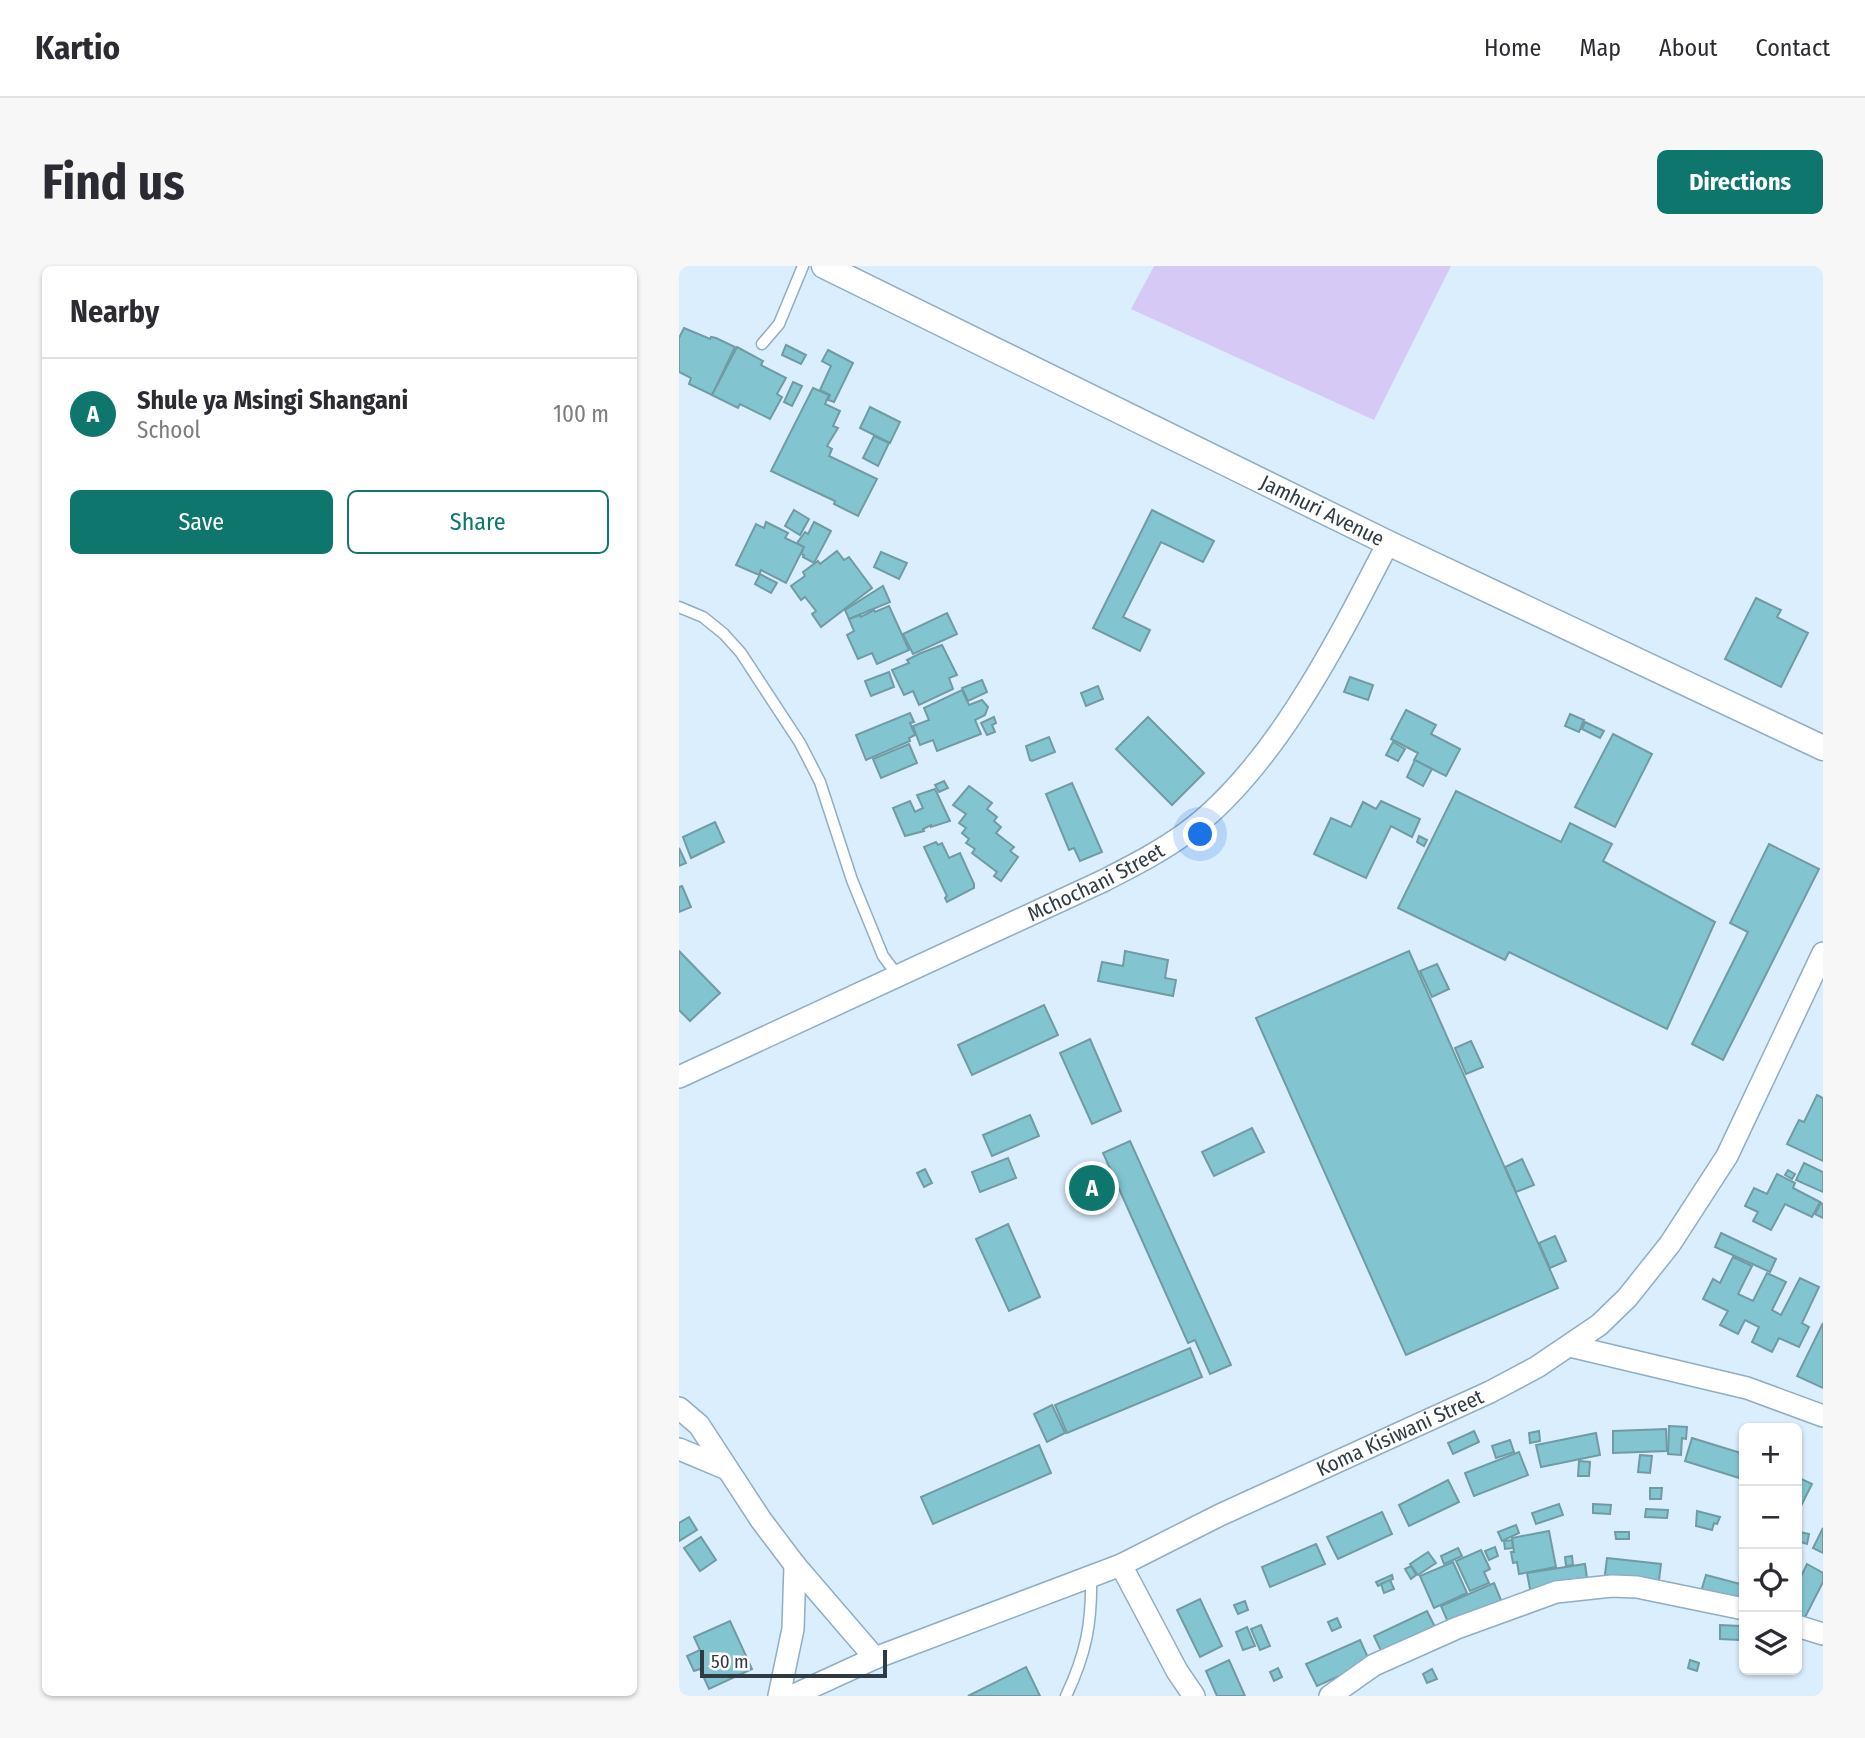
<!DOCTYPE html>
<html lang="en">
<head>
<meta charset="utf-8">
<style>
  :root { --surface:#fff; --page:#f7f7f7; --text:#2b2b33; --muted:#7c7c81; --line:#e1e1e2; --accent:#0f766e }
  body { margin:0; font-family:"Fira Sans Condensed",sans-serif; background:var(--page); color:var(--text) }
  .controls { position:absolute; right:21px; bottom:21px; display:grid; overflow:hidden; border-radius:10px; box-shadow:0 2px 5px #0004 }
  .controls button { width:63px; height:63px; display:grid; place-items:center; padding:0; border:0; border-bottom:2px solid var(--line); background:var(--surface); color:var(--text); font:35px sans-serif }
  .scale { position:absolute; left:21px; bottom:18px; width:187px; box-sizing:border-box; padding-left:7px; border:4px solid #2e3b44; border-top:0; font-size:19px; line-height:24px; white-space:nowrap; color:#2e3b44; -webkit-text-stroke:5px #fff; paint-order:stroke }
  .you { position:absolute; left:522px; top:569px; width:24px; height:24px; margin:-18px; border:5px solid #fff; border-radius:50%; background:#1a73e8; box-shadow:0 0 0 10px #1a73e833 }
  .badge { display:grid; place-items:center; width:46px; height:46px; border-radius:50%; background:var(--accent); color:#fff; font-size:23px; font-weight:700 }
  .pin { position:absolute; translate:-50% -50%; border:4px solid #fff; box-shadow:0 2px 7px #0006 }
  .list { margin:0; padding:0; list-style:none }
  h2 { display:flex; justify-content:space-between; align-items:center; height:91px; margin:0; padding:0 28px; font-size:30px }
  h2 small { font-size:23px; font-weight:400; color:var(--muted) }
  .list li { display:grid; grid-template-columns:46px 1fr auto; gap:21px; align-items:center; box-sizing:border-box; height:112px; padding:0 28px; border-top:2px solid var(--line) }
  .list b { display:block; font-size:26px; white-space:nowrap }
  .list p { margin:0; font-size:23px; white-space:nowrap; color:var(--muted) }
  .list em { font-size:23px; font-style:normal; color:var(--muted) }
  .actions { display:flex; gap:14px; padding:21px 28px }
  .actions a { flex:1; padding:16px 0; border:2px solid var(--accent); border-radius:10px; text-align:center; font-size:24px; color:var(--accent) }
  .actions .main { background:var(--accent); color:#fff }
  .icon { flex:none; width:38px; height:38px; fill:none; stroke:currentColor; stroke-width:2; stroke-linecap:round; stroke-linejoin:round }
  .map { position:relative; flex:none; width:1144px; height:1430px; overflow:hidden; border-radius:10px }
  header { display:flex; align-items:center; gap:42px; box-sizing:border-box; height:98px; padding:0 35px; background:var(--surface); border-bottom:2px solid var(--line) }
  header strong { font-size:33px }
  nav { display:flex; gap:38px; margin-inline-start:auto; font-size:24px }
  .intro { display:flex; align-items:center; justify-content:space-between; box-sizing:border-box; height:168px; padding:0 42px }
  h1 { margin:0; font-size:49px }
  .button { padding:18px 32px; border-radius:10px; background:var(--accent); color:#fff; font-size:24px; font-weight:700 }
  main { display:flex; gap:42px; padding:0 42px }
  aside { flex:1; background:var(--surface); border-radius:10px; box-shadow:0 2px 5px #0004 }
  .map>svg:first-child { display:block }
  .green { fill:#d6c9f6 }
  .building { fill:#82c5d1; stroke:#719ba4; stroke-width:2 }
  .lines { fill:none; stroke-linecap:round; stroke-linejoin:round }
  .service-casing { stroke:#8fadc4; stroke-width:13 }
  .minor-casing { stroke:#8fadc4; stroke-width:24 }
  .tertiary-casing { stroke:#8fadc4; stroke-width:27 }
  .service { stroke:#fff; stroke-width:10 }
  .minor { stroke:#fff; stroke-width:21 }
  .tertiary { stroke:#fff; stroke-width:24 }
  .labels { text-anchor:middle; stroke-width:5; stroke-linejoin:round; paint-order:stroke }
  .street-label { font-size:21px; fill:#2e3b44; stroke:#fff }
</style>
</head>
<body>
<header>
<strong>Kartio</strong>
<nav><a>Home</a><a>Map</a><a>About</a><a>Contact</a></nav>
</header>
<div class="intro"><h1>Find us</h1><a class="button">Directions</a></div>
<main>
<aside>
<h2>Nearby<small></small></h2>
<ul class="list">
<li><span class="badge">A</span><div><b>Shule ya Msingi Shangani</b><p>School</p></div><em>100 m</em></li>
</ul>
<div class="actions"><a class="main">Save</a><a>Share</a></div>
</aside>
<div class="map">
<svg width="1144" height="1430" viewBox="0 0 1144 1430">
  <rect width="100%" height="100%" fill="#dbeefd"/>
  <path class="green" d="M475,0H772L695,154L452,43Z"/>
  <g class="building">
    <path d="M5,62L31,73L32,71L37,72L56,81L33,129L10,118L12,112L0,106V72Z"/>
    <path d="M107,79L127,89L122,98L103,89Z"/>
    <path d="M58,81L84,95L82,99L107,112L98,128L103,131L91,153L61,138L59,142L33,129Z"/>
    <path d="M149,84L174,97L155,136L149,134L151,129L141,124L152,100L143,95Z"/>
    <path d="M114,116L123,120L113,140L105,136Z"/>
    <path d="M134,122L150,129L146,138L161,145L154,160L159,162L148,180L153,183L150,190L198,213L179,250L155,238L156,235L92,205Z"/>
    <path d="M191,141L221,156L211,177L181,162Z"/>
    <path d="M195,170L210,177L199,200L184,192Z"/>
    <path d="M115,244L130,253L121,269L106,260Z"/>
    <path d="M473,244L535,275L524,296L482,276L444,351L471,364L461,385L414,362Z"/>
    <path d="M87,256L109,267L106,272L125,281L107,317L82,304L80,309L57,299L77,258L85,262Z"/>
    <path d="M135,256L152,265L135,297L124,291L125,289L122,288L125,281L118,277L126,266L129,268Z"/>
    <path d="M158,285L165,294L170,291L193,322L142,361L133,348L137,345L126,331L122,334L112,320L126,310L124,306L139,295L141,298Z"/>
    <path d="M202,286L228,297L220,313L195,301Z"/>
    <path d="M81,308L98,317L92,327L76,318Z"/>
    <path d="M204,320L211,336L170,353L166,344Z"/>
    <path d="M1077,332L1102,344L1098,351L1129,367L1102,421L1046,393Z"/>
    <path d="M210,340L230,384L198,398L193,387L179,393L168,369L175,365L170,353L181,349L182,351L195,344L196,346Z"/>
    <path d="M268,347L278,368L234,388L224,368Z"/>
    <path d="M263,379L278,409L270,412L274,423L240,439L234,425L225,429L213,404L230,397L228,394L242,387Z"/>
    <path d="M210,406L215,421L192,430L186,415Z"/>
    <path d="M671,411L694,419L689,434L665,426Z"/>
    <path d="M303,414L308,426L289,435L283,422Z"/>
    <path d="M419,420L424,433L407,440L402,427Z"/>
    <path d="M283,424L290,439L303,434L309,441L306,449L296,454L302,468L258,485L254,474L241,479L234,460L250,454L245,442Z"/>
    <path d="M727,444L757,459L752,468L781,483L767,510L735,494L739,487L712,473Z"/>
    <path d="M231,447L235,456L231,457L236,469L230,472L231,475L187,494L177,469Z"/>
    <path d="M891,448L905,454L900,466L886,460Z"/>
    <path d="M315,451L317,457L313,459L316,466L308,469L302,457Z"/>
    <path d="M469,451L525,507L493,539L437,483Z"/>
    <path d="M906,456L925,465L921,472L903,463Z"/>
    <path d="M934,468L973,488L936,561L896,541Z"/>
    <path d="M370,471L376,486L353,495L351,494L347,480Z"/>
    <path d="M714,476L726,483L719,495L707,489Z"/>
    <path d="M230,478L238,497L202,512L194,493Z"/>
    <path d="M736,494L753,503L744,520L728,511Z"/>
    <path d="M265,515L269,522L260,526L256,519Z"/>
    <path d="M393,517L423,586L401,595L395,582L390,584L367,528Z"/>
    <path d="M290,520L313,537L308,543L318,551L315,555L322,561L317,567L335,581L331,585L339,591L322,615L315,610L318,606L293,587L296,583L287,577L290,573L283,567L287,562L280,557L287,548L274,539Z"/>
    <path d="M256,523L271,555L252,561V559L244,563L245,565L226,570L214,542L231,535L236,546L244,542L238,529Z"/>
    <path d="M777,525L882,576L891,557L933,578L924,595L1036,656L988,763L830,686L826,694L719,642Z"/>
    <path d="M702,535L741,553L733,571L712,560L687,612L635,588L652,552L672,561L684,536L697,543Z"/>
    <path d="M36,556L45,576L12,592L4,571Z"/>
    <path d="M740,570L748,574L745,580L738,576Z"/>
    <path d="M257,576L259,579L263,577L270,592L281,587L295,618V622L268,636L266,632L268,630L245,581Z"/>
    <path d="M1090,578L1140,603L1044,794L1013,778L1069,666L1051,657Z"/>
    <path d="M0,582L7,597L0,600Z"/>
    <path d="M3,620L12,641L0,646V621Z"/>
    <path d="M0,685L41,727L11,755L0,744Z"/>
    <path d="M446,685L489,694L486,712L497,714L494,730L419,715L423,696L444,700Z"/>
    <path d="M730,685L879,1022L727,1089L577,752Z"/>
    <path d="M758,698L770,723L753,731L741,705Z"/>
    <path d="M365,739L379,769L293,809L279,779Z"/>
    <path d="M411,773L442,845L413,858L381,787Z"/>
    <path d="M792,775L804,801L787,808L776,782Z"/>
    <path d="M1138,829L1144,832V895L1108,878L1120,854L1125,856Z"/>
    <path d="M351,849L360,870L313,890L304,869Z"/>
    <path d="M573,862L585,886L535,910L523,886Z"/>
    <path d="M451,875L552,1099L531,1108L516,1074L509,1077L424,887Z"/>
    <path d="M329,892L337,912L301,926L293,906Z"/>
    <path d="M843,893L855,919L837,926L826,901Z"/>
    <path d="M1125,897L1144,906V926L1117,914Z"/>
    <path d="M246,903L253,917L245,921L238,907Z"/>
    <path d="M1109,904L1116,908L1113,913L1106,909Z"/>
    <path d="M1098,908L1116,917L1114,922L1141,936L1133,951L1106,938L1092,964L1074,955L1079,946L1066,940L1075,922L1088,928Z"/>
    <path d="M1142,937L1144,938V952L1136,948Z"/>
    <path d="M329,958L361,1031L330,1045L297,973Z"/>
    <path d="M1042,967L1097,993L1091,1006L1036,981Z"/>
    <path d="M876,970L887,995L871,1002L860,977Z"/>
    <path d="M1054,991L1073,1000L1059,1028L1074,1035L1088,1007L1107,1016L1093,1044L1102,1049L1121,1012L1140,1021L1123,1057L1130,1061L1120,1081L1100,1072L1093,1086L1073,1076L1080,1061L1066,1054L1059,1068L1041,1059L1049,1045L1024,1033L1034,1013L1041,1017Z"/>
    <path d="M1144,1057V1122L1118,1110Z"/>
    <path d="M511,1082L523,1111L388,1167L376,1139Z"/>
    <path d="M373,1139L386,1167L368,1176L355,1148Z"/>
    <path d="M990,1160L1008,1161L1007,1173L1003,1172L1002,1189L989,1188Z"/>
    <path d="M987,1163L988,1185L934,1187V1165Z"/>
    <path d="M795,1165L800,1176L774,1188L769,1177Z"/>
    <path d="M860,1165L861,1175L851,1177L850,1167Z"/>
    <path d="M917,1167L921,1189L862,1201L857,1179Z"/>
    <path d="M1013,1172L1065,1188L1060,1212L1006,1195Z"/>
    <path d="M831,1174L835,1186L817,1192L813,1180Z"/>
    <path d="M360,1179L372,1207L254,1258L242,1231Z"/>
    <path d="M840,1186L849,1209L795,1230L786,1207Z"/>
    <path d="M961,1189L973,1190L971,1207L959,1206Z"/>
    <path d="M900,1195L911,1196L910,1210H899Z"/>
    <path d="M1118,1211L1133,1218L1122,1240L1118,1238Z"/>
    <path d="M769,1214L780,1236L730,1260L720,1239Z"/>
    <path d="M971,1222H983L982,1233H971Z"/>
    <path d="M880,1238L884,1249L857,1258L853,1247Z"/>
    <path d="M914,1238L932,1239L931,1248L914,1247Z"/>
    <path d="M967,1243L989,1244L988,1252L966,1251Z"/>
    <path d="M1018,1245L1041,1251L1038,1258L1035,1257L1033,1264L1017,1260Z"/>
    <path d="M703,1246L713,1268L659,1293L648,1271Z"/>
    <path d="M10,1251L18,1264L0,1275V1257Z"/>
    <path d="M837,1259L840,1267L823,1275L819,1266Z"/>
    <path d="M1144,1262V1287L1134,1282Z"/>
    <path d="M870,1265L877,1301L840,1308L838,1296L834,1297L832,1286H835L833,1272Z"/>
    <path d="M936,1266H950V1273H937Z"/>
    <path d="M1121,1266L1130,1268L1128,1278L1119,1275Z"/>
    <path d="M22,1271L37,1294L21,1305L5,1282Z"/>
    <path d="M833,1274L834,1282L826,1283L825,1275Z"/>
    <path d="M637,1278L646,1298L591,1321L583,1301Z"/>
    <path d="M816,1281L819,1290L810,1294L806,1285Z"/>
    <path d="M779,1282L783,1290L765,1298L762,1290Z"/>
    <path d="M802,1284L811,1303L805,1306L810,1317L791,1325L777,1295Z"/>
    <path d="M749,1286L757,1297L739,1309L731,1298Z"/>
    <path d="M893,1290L894,1299L887,1300L886,1291Z"/>
    <path d="M928,1292L982,1298L979,1322L925,1316Z"/>
    <path d="M774,1296L788,1327L755,1342L741,1310Z"/>
    <path d="M906,1298L909,1319L852,1328L848,1307Z"/>
    <path d="M1128,1298L1144,1307V1316L1120,1363L1118,1362V1319Z"/>
    <path d="M732,1300L737,1309L732,1313L726,1303Z"/>
    <path d="M713,1309L714,1313L699,1320L697,1316Z"/>
    <path d="M1027,1309L1065,1319V1344L1020,1332Z"/>
    <path d="M711,1314L715,1323L705,1327L702,1318Z"/>
    <path d="M815,1317L824,1339L771,1361L762,1340Z"/>
    <path d="M521,1333L543,1380L521,1391L498,1344Z"/>
    <path d="M566,1335L569,1344L559,1348L555,1339Z"/>
    <path d="M748,1345L758,1365L705,1391L695,1370Z"/>
    <path d="M658,1352L662,1361L653,1365L649,1356Z"/>
    <path d="M51,1355L73,1403L30,1423L21,1403L15,1405L8,1390L21,1384L15,1371Z"/>
    <path d="M582,1359L591,1380L581,1384L572,1363Z"/>
    <path d="M1041,1359L1061,1360L1060,1374L1041,1373Z"/>
    <path d="M568,1361L576,1380L564,1384L557,1366Z"/>
    <path d="M681,1374L691,1396L638,1420L627,1398Z"/>
    <path d="M550,1394L566,1430H538L527,1405Z"/>
    <path d="M1011,1394L1020,1397L1018,1405L1009,1402Z"/>
    <path d="M347,1401L361,1430H289Z"/>
    <path d="M599,1402L603,1411L595,1415L591,1406Z"/>
    <path d="M753,1403L758,1413L748,1417L744,1408Z"/>
  </g>
  <g class="lines">
    <defs>
      <g id="service">
        <path d="M83,78L100,58L124,0"/>
        <path d="M0,341L24,351L45,368L62,387L121,477L141,516L173,614L204,690L219,710"/>
        <path d="M387,1430C407,1388 413,1357 412,1311"/>
      </g>
      <g id="minor">
        <path id="s1" d="M0,811L424,615C453,600 481,586 507,567C595,503 660,372 709,277"/>
        <path d="M891,1080L1068,1122L1144,1150"/>
        <path d="M0,1142L20,1159L82,1254L116,1299L196,1392"/>
        <path d="M0,1183L48,1203"/>
        <path d="M442,1299L498,1405L515,1430"/>
        <path d="M1118,1360L1144,1368"/>
        <path d="M100,1430L114,1363L116,1299"/>
        <path id="s2" d="M113,1430L196,1392L442,1299L541,1249L811,1126L858,1101L920,1059L948,1032L991,978L1048,890L1144,687"/>
        <path d="M651,1430L695,1399L778,1362L877,1326L933,1320L958,1321L1065,1343"/>
      </g>
      <g id="tertiary">
        <path id="s3" d="M145,0L709,277L1144,482"/>
      </g>
    </defs>
    <use href="#service" class="service-casing"/>
    <use href="#minor" class="minor-casing"/>
    <use href="#tertiary" class="tertiary-casing"/>
    <use href="#service" class="service"/>
    <use href="#minor" class="minor"/>
    <use href="#tertiary" class="tertiary"/>
  </g>
  <g class="labels">
    <g class="street-label">
      <text dy="7" stroke="none"><textPath href="#s3" startOffset="555">Jamhuri Avenue</textPath></text>
      <text dy="7" stroke="none"><textPath href="#s1" startOffset="460">Mchochani Street</textPath></text>
      <text dy="7" stroke="none"><textPath href="#s2" startOffset="663">Koma Kisiwani Street</textPath></text>
    </g>
  </g>
</svg>
<div class="controls">
<button>+</button>
<button>−</button>
<button><svg class="icon" aria-label="locate" viewBox="0 0 24 24"><circle cx="12" cy="12" r="6"/><path d="M12 2v4M12 18v4M2 12h4M18 12h4"/></svg></button>
<button><svg class="icon" aria-label="layers" viewBox="0 0 24 24"><path d="M12 4l9 5-9 5-9-5zM3 14l9 5 9-5"/></svg></button>
</div>
<div class="scale">50 m</div>
<div class="you"></div>
<div class="pin badge" style="left:413px;top:922px">A</div>
</div>
</main>
</body>
</html>
